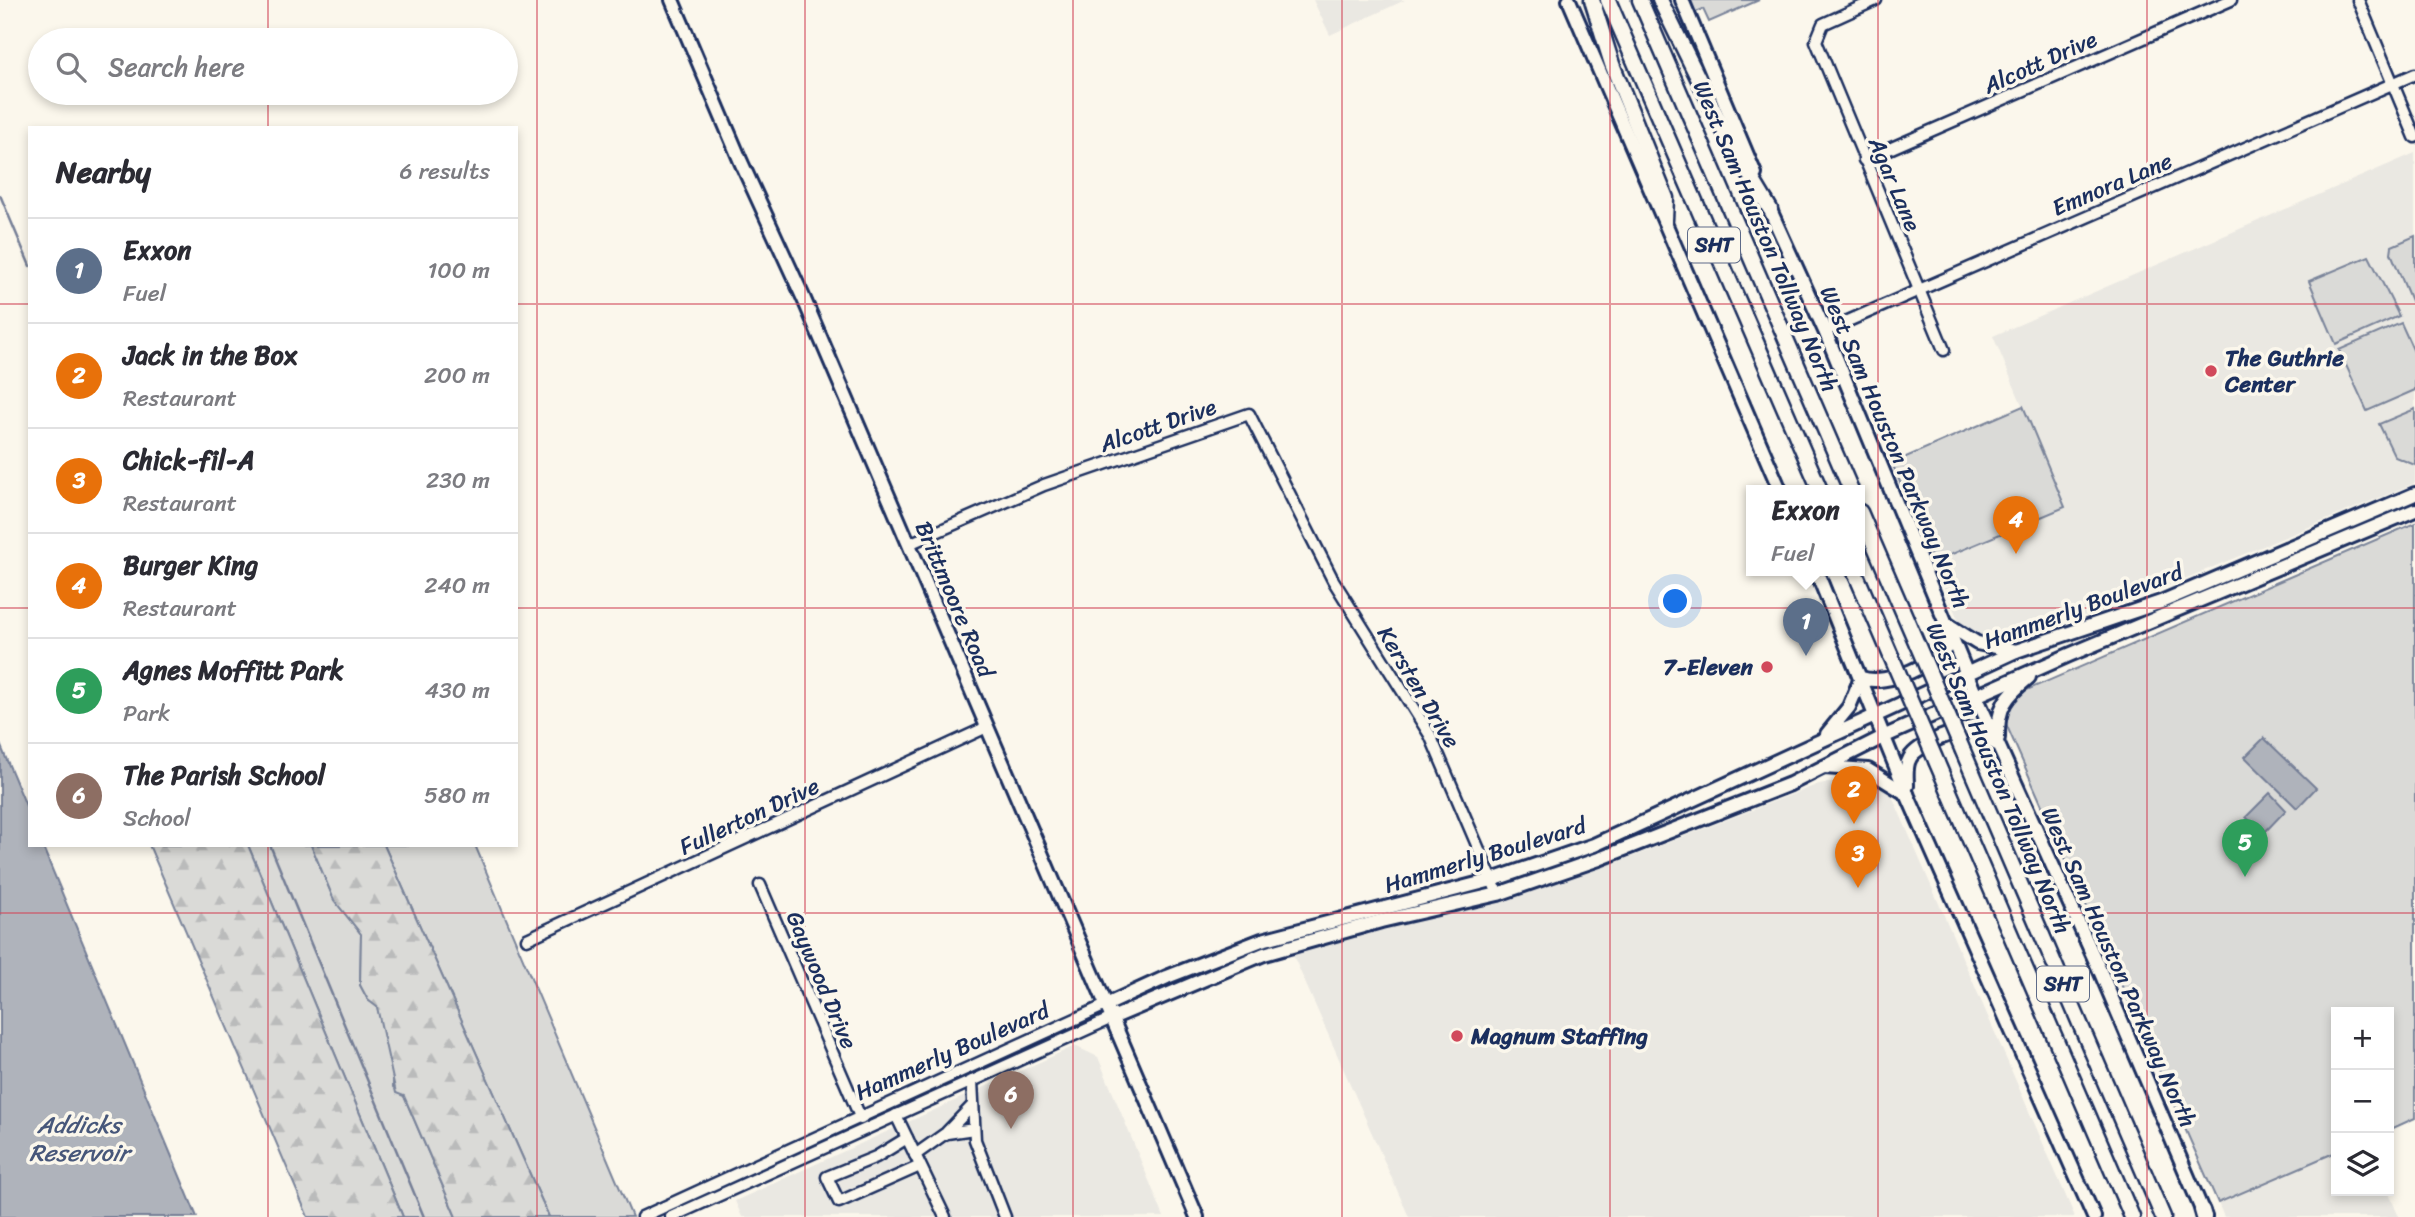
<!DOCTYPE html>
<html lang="en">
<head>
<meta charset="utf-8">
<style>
  :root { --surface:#fff; --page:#f2f2f3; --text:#2b2b33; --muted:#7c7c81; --line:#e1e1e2; --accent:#2563eb }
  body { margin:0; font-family:Sriracha,sans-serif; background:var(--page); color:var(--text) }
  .controls { position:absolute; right:21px; bottom:21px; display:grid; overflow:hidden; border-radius:0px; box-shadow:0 4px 10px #0003 }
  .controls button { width:63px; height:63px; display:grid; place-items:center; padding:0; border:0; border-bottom:2px solid var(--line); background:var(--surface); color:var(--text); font:35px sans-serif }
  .you { position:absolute; left:1676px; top:602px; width:24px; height:24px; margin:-18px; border:5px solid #fff; border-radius:50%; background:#1a73e8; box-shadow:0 0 0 10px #1a73e833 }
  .badge { display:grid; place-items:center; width:46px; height:46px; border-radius:50%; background:var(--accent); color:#fff; font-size:23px; font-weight:700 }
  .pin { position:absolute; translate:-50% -58px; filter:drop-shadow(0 2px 4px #0008) }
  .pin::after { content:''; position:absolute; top:37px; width:24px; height:21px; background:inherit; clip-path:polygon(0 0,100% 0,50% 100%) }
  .popup { position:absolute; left:1746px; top:485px; width:119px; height:91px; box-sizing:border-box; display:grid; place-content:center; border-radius:0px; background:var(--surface); filter:drop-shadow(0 2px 5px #0005); font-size:23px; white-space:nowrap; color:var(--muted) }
  .popup b { font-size:26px; color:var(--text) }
  .popup::after { content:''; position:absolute; left:50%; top:100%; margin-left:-14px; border:14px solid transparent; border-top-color:var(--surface) }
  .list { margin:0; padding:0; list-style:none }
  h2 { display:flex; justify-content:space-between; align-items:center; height:91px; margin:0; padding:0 28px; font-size:30px }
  h2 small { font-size:23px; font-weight:400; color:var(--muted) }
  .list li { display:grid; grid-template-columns:46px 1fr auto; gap:21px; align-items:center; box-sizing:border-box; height:105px; padding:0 28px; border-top:2px solid var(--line) }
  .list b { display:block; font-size:26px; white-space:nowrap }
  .list p { margin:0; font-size:23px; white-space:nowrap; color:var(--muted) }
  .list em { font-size:23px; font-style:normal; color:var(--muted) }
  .icon { flex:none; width:38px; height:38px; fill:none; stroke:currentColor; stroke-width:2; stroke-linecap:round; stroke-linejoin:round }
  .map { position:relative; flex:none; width:2415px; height:1217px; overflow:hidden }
  .search { position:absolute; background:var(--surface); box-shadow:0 4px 10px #0003; left:28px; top:28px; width:490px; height:77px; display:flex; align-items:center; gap:18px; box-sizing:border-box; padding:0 24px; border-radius:38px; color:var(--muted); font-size:26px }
  .panel { position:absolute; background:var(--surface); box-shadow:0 4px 10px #0003; left:28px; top:126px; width:490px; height:721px; border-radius:0px }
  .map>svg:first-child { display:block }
  .built { fill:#eae8e2 }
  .green { fill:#dadad7; stroke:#7a849a; stroke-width:2 }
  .forest { fill:url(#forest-firs); stroke:#7a849a; stroke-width:2 }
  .water { fill:#afb3bb; stroke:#747e96; stroke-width:2 }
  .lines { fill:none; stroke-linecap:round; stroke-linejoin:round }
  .stream { stroke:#747e96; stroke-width:2.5 }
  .minor-casing { stroke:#1b2f5e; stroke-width:15 }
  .major-casing { stroke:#1b2f5e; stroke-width:18 }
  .highway-casing { stroke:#1b2f5e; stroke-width:19 }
  .minor { stroke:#fbf7ec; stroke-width:10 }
  .major { stroke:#fbf7ec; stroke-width:12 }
  .highway { stroke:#fbf7ec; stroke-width:14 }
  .highway-bridge-casing { stroke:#1b2f5e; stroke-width:19; stroke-linecap:butt }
  .highway-bridge { stroke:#fbf7ec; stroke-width:14 }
  .grid { fill:none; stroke:#d1495b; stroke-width:2; stroke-opacity:0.55 }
  .poi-dot { fill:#d1495b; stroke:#fbf7ec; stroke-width:2.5 }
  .labels { text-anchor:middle; stroke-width:7; stroke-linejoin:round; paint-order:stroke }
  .shield { fill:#fbf7ec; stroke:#5e6b89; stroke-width:2 }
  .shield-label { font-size:21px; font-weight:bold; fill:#1b2f5e }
  .street-label { font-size:23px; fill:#1b2f5e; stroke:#fbf7ec }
  .poi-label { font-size:23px; font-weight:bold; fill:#1b2f5e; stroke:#fbf7ec; text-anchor:start }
  .water-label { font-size:24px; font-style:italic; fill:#47577a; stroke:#fbf7ec }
</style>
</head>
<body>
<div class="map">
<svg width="2415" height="1217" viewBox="0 0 2415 1217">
  <defs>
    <pattern id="forest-firs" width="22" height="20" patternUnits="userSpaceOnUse" patternTransform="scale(1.75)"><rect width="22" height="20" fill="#dadad7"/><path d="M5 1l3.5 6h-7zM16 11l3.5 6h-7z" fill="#babbbb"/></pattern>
  </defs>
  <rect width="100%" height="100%" fill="#fbf7ec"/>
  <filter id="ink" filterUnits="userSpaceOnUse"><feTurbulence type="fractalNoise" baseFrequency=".0143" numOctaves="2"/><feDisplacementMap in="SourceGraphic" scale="14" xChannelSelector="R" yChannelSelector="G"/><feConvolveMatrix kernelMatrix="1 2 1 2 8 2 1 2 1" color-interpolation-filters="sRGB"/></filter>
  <g filter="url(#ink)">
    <g class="built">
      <path d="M1313,0H1405L1330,35Z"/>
      <path d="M2415,153V483L2117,607L1994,640L1961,626L1933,562L2065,507L1993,336Z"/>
      <path d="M1864,776L1890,791L2075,1217H1409L1289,946L1498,894L1609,854L1613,864L1819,784Z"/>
      <path d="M1075,1046L1098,1057L1164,1217H742L735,1201Z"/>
      <path d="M2336,1152V1191H2388L2399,1217H2224L2218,1203Z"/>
    </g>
    <g class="green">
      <path d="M1682,0H1759L1709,22L1703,9L1689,15Z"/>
      <path d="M2415,236V308H2414L2391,253L2392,246Z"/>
      <path d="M2369,256L2399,316L2336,344L2309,281Z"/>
      <path d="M2401,323L2415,354V390L2367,411L2339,350Z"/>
      <path d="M2023,406L2065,507L1933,562L1892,463Z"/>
      <path d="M2415,409V465L2395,457L2379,424Z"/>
      <path d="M2415,523V1118L2389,1130V1012H2336V1152L2218,1203L2002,715L2013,696Z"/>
      <path d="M248,845H311L334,900L361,934L360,985L368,1000L377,1006L393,1069V1087L404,1096L456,1217H403Z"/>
      <path d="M384,845H475L632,1217H549Z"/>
    </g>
    <g class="forest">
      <path d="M149,845H248L403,1217H308Z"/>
      <path d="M311,845H384L549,1217H456L404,1096L396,1093L377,1007L368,1000L360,985L361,934L334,900Z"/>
    </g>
    <g class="water">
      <path d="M2264,738L2316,788L2297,808L2245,757Z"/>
      <path d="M0,744L30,815V845H42L197,1217H0Z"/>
      <path d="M2270,793L2286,810L2263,834L2246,817Z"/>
    </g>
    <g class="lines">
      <g class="stream">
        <path d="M0,195L30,266"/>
        <path d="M270,845L424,1217"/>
      </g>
      <defs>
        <g id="minor">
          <path d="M1876,0L1823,24L1816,41L1944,350"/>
          <path d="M2358,0L2415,137"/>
          <path d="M1864,160L2231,0"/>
          <path d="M1825,331L2415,74"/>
          <path d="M909,544L1044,485L1249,414L1333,580L1430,735L1498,894"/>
          <path d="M760,885L861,1119"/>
          <path d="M527,939L987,727"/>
          <path d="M972,1081L975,1140L1005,1217"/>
          <path d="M896,1115L945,1217"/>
          <path d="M947,1133L974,1129"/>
          <path d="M907,1138L876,1157L827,1177L839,1202L920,1166"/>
          <path d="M915,1155L946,1133L973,1105"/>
          <path d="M642,1217L1106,1005"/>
          <path d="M671,1217L1112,1018"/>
        </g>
        <g id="major">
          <path d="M672,0L741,162L803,297L1197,1217"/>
          <path d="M1569,0L1780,490"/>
          <path d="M1682,0L1755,174"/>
          <path d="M1766,201L1825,331L1976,696L2101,973L2205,1217"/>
          <path d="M1816,570L1907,794L2094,1217"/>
          <path d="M1947,624L1977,643L2016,651"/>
          <path d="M1861,678C1887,687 1938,664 1952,640"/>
          <path d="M1827,734L1849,707L1861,678"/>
          <path d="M1998,738C1997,707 2006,696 2029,677"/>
          <path d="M1824,767L1868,770L1907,794"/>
          <path d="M1907,786C1907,776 1905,766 1910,758C1917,745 1962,726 1975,730C1983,733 1988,738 1994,743"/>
          <path d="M1106,1005L1167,977L1262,940L1492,880L1594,845L2016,651L2161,602L2415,494"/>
          <path d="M1112,1018L1264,954L1381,921L1498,894L1599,859L1790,784L1883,737L2069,655L2415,510"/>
        </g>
        <g id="highway">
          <path d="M1592,0L1612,64L1666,198L1665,220"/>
          <path d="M1608,0L1820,490"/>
          <path d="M1640,0L1851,490"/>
          <path d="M1660,0L1728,139L1770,209"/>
          <path d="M1860,512L1917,644"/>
          <path d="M1854,570L1891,656"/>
          <path d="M1963,751L2163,1217"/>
          <path d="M1937,763L2132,1217"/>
          <path d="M2202,1210L2204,1217"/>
        </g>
      </defs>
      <use href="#minor" class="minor-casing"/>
      <use href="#major" class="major-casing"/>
      <use href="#highway" class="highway-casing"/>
      <use href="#minor" class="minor"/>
      <use href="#major" class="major"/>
      <use href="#highway" class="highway"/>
      <defs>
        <g id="highway-bridge">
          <path d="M1917,644L1963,751"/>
          <path d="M1891,656L1937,763"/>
        </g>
      </defs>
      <use href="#highway-bridge" class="highway-bridge-casing"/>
      <use href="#highway-bridge" class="highway-bridge"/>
    </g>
  </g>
  <path class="grid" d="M268,0V40M537,0V1217M805,0V1217M1073,0V1217M1342,0V1217M1610,0V1217M1878,0V1217M2147,0V1217M268,93V128M0,304H30M516,304H2415M0,608H30M516,608H2415M268,845V1217M0,913H2415"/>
  <g class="poi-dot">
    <circle cx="2211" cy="371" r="7"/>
    <circle cx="1767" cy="667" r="7"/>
    <circle cx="1457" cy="1036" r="7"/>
  </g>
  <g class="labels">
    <g class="shield">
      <rect x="1688" y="227.5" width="52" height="35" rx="5"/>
      <rect x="2037" y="966.5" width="52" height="35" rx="5"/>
    </g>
    <g class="shield-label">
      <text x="1714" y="252">SHT</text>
      <text x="2063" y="991">SHT</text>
    </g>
    <g class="street-label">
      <text transform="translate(2040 62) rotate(-24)" y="8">Alcott Drive</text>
      <text transform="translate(1895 184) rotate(67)" y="8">Agar Lane</text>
      <text transform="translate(2112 184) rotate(-23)" y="8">Emnora Lane</text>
      <text transform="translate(1766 236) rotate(67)" y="8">West Sam Houston Tollway North</text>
      <text transform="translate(1158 425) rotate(-19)" y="8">Alcott Drive</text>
      <text transform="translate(1895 447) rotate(67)" y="8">West Sam Houston Parkway North</text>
      <text transform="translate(955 599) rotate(67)" y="8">Brittmoore Road</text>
      <text transform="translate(2083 606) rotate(-20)" y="8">Hammerly Boulevard</text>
      <text transform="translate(1419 687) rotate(59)" y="8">Kersten Drive</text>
      <text transform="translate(1999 778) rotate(67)" y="8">West Sam Houston Tollway North</text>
      <text transform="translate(749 816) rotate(-25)" y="8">Fullerton Drive</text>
      <text transform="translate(1485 855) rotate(-17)" y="8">Hammerly Boulevard</text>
      <text transform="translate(2119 967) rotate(66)" y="8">West Sam Houston Parkway North</text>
      <text transform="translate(822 980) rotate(67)" y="8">Gaywood Drive</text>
      <text transform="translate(952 1051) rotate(-24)" y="8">Hammerly Boulevard</text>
    </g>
    <g class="poi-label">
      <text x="2225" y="366">The Guthrie<tspan x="2225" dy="26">Center</tspan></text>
      <text x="1753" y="675" text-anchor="end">7-Eleven</text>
      <text x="1471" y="1044">Magnum Staffing</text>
    </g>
    <g class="water-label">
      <text x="79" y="1133">Addicks<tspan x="79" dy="28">Reservoir</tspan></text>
    </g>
  </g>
</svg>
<div class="controls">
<button>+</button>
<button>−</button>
<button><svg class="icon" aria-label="layers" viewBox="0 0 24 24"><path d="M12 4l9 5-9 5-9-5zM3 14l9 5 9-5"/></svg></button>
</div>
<div class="you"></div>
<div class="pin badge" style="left:1806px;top:656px;background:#5c6f8a">1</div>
<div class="popup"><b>Exxon</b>Fuel</div>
<div class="pin badge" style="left:1854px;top:824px;background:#e8710a">2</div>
<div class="pin badge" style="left:1858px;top:888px;background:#e8710a">3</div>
<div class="pin badge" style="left:2016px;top:554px;background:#e8710a">4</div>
<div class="pin badge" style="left:2245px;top:877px;background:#2e9e5b">5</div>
<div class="pin badge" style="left:1011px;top:1129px;background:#8d6e63">6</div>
<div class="search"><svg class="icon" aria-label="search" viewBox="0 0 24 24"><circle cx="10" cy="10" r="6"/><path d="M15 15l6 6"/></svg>Search here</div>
<section class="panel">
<h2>Nearby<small>6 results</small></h2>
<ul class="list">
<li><span class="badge" style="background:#5c6f8a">1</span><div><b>Exxon</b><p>Fuel</p></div><em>100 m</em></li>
<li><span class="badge" style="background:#e8710a">2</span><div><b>Jack in the Box</b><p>Restaurant</p></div><em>200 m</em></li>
<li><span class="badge" style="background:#e8710a">3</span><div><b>Chick-fil-A</b><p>Restaurant</p></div><em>230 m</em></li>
<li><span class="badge" style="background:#e8710a">4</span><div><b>Burger King</b><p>Restaurant</p></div><em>240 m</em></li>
<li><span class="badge" style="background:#2e9e5b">5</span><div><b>Agnes Moffitt Park</b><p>Park</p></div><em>430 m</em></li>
<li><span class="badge" style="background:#8d6e63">6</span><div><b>The Parish School</b><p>School</p></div><em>580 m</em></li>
</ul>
</section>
</div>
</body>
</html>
